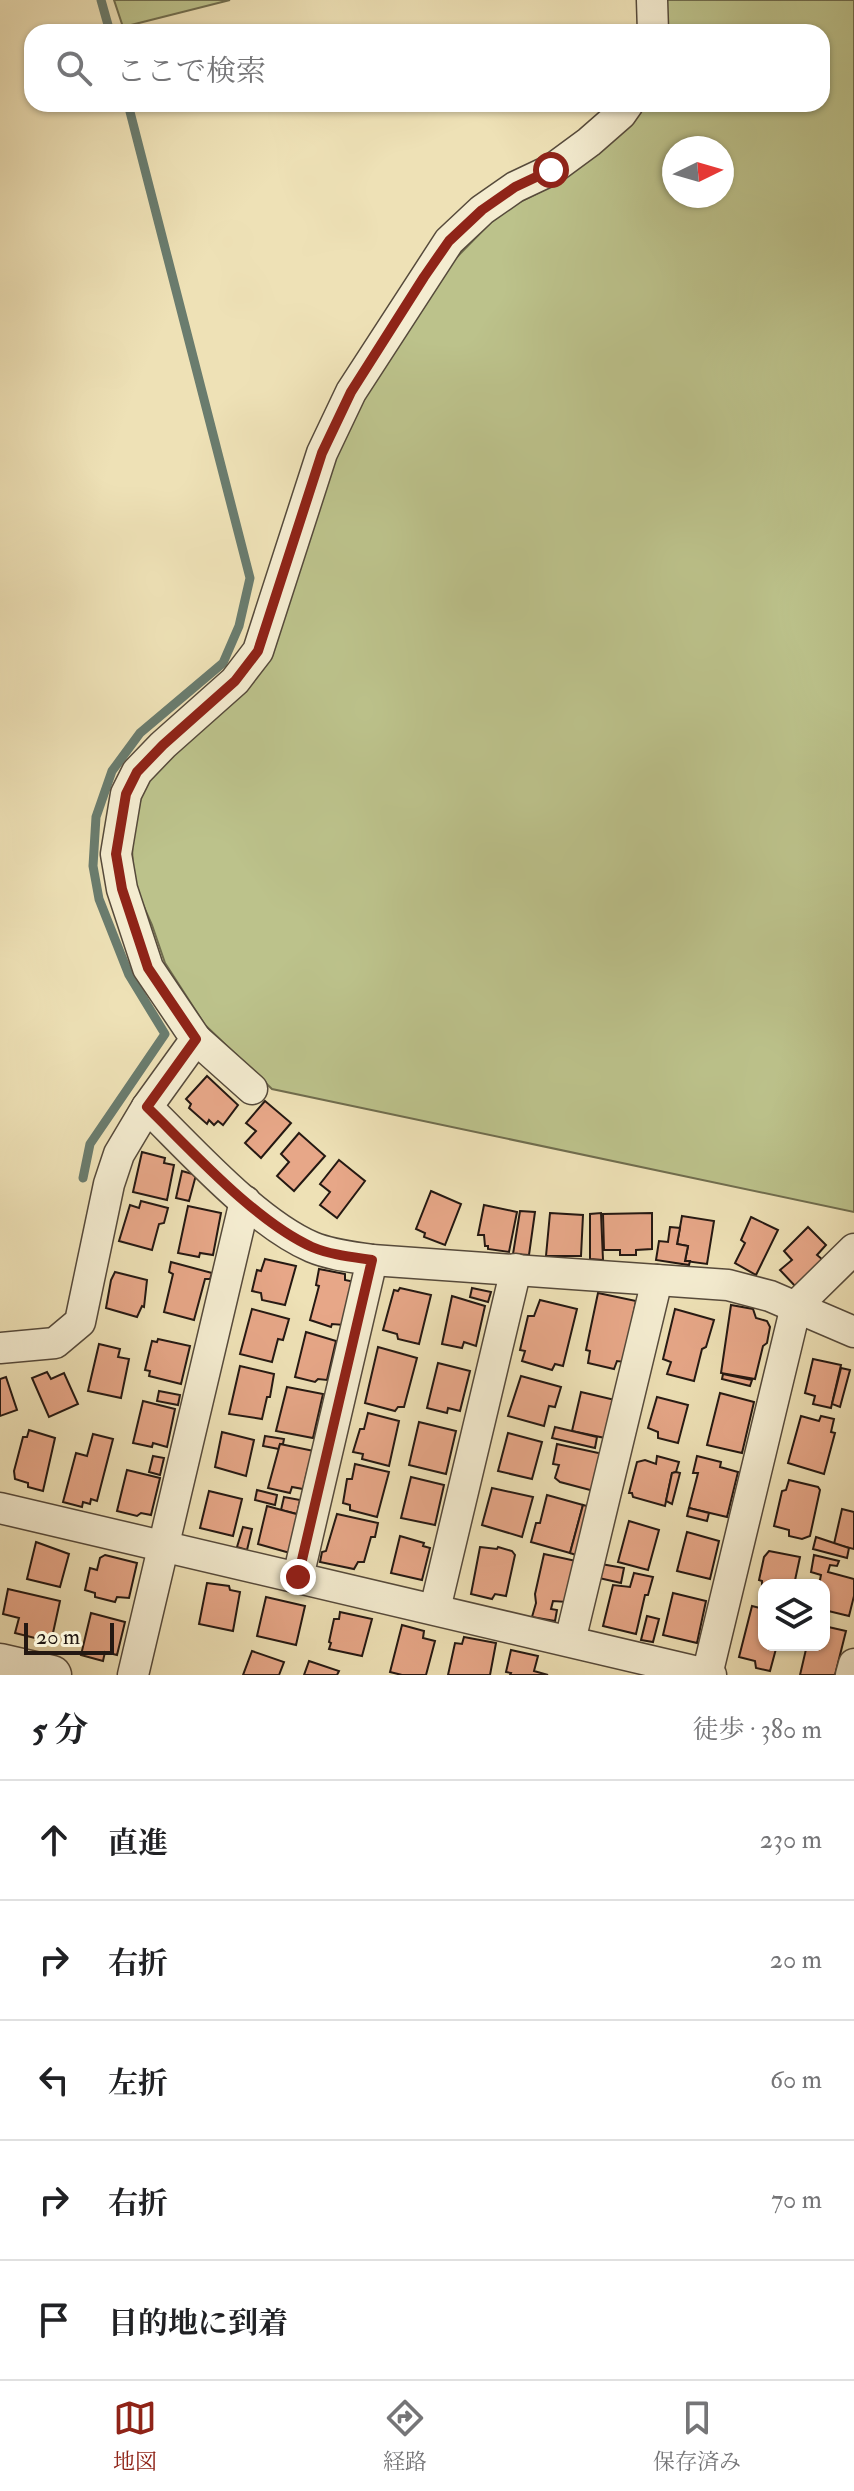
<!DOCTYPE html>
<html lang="ja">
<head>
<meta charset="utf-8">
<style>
  :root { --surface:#fff; --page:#f2f2f2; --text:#202124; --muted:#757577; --line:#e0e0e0; --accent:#8f2418 }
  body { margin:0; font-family:"IM FELL Double Pica","Noto Serif JP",serif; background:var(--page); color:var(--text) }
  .controls { position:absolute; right:24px; bottom:24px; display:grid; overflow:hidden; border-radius:16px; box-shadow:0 2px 6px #0004 }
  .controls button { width:72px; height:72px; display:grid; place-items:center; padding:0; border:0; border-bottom:2px solid var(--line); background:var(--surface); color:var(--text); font:40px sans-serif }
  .compass { position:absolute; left:662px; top:136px; width:72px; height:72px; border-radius:50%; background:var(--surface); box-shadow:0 2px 6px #0004; rotate:85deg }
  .scale { position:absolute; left:24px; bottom:20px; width:90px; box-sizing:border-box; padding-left:8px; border:4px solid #241812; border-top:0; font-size:22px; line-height:28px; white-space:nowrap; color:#241812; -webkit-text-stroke:6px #f4ecd0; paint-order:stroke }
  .stop { position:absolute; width:24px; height:24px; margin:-18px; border:6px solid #8f2418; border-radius:50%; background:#fff }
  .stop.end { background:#8f2418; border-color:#fff; box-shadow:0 2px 8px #0008 }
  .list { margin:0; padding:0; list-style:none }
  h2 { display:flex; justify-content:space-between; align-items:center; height:104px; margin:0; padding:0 32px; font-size:34px }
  h2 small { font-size:26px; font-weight:400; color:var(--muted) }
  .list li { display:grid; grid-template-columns:52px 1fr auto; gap:24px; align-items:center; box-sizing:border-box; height:120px; padding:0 32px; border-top:2px solid var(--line) }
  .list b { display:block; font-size:30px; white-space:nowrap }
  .list em { font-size:26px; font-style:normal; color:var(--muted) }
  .icon { flex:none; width:44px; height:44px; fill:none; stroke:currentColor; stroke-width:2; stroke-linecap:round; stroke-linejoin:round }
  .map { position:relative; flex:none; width:854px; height:1675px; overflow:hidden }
  .search { position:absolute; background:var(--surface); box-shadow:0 2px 6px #0004; left:24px; right:24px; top:24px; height:88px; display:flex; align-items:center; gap:20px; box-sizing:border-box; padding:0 28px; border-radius:24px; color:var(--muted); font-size:30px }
  .sheet { height:704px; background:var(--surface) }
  nav { display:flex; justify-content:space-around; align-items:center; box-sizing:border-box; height:112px; border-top:2px solid var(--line); background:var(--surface); font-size:22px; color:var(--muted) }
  nav a { display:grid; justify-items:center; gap:4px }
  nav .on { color:var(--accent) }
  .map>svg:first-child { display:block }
  .green { fill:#bcc28b; stroke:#706d4e; stroke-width:2; fill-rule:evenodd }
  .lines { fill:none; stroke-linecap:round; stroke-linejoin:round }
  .stream { stroke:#6a7c6e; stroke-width:9 }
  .building { fill:#e7a788; stroke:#241812; stroke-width:2 }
  .minor-casing { stroke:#564a3b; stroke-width:33 }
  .tertiary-casing { stroke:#564a3b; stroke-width:41 }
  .minor { stroke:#f4ecd0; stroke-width:30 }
  .tertiary { stroke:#f4ecd0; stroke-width:38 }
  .route { stroke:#8f2418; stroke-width:10 }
</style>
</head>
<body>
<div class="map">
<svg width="854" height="1675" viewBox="0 0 854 1675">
  <rect width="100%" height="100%" fill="#eee1b6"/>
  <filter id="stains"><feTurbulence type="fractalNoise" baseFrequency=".0025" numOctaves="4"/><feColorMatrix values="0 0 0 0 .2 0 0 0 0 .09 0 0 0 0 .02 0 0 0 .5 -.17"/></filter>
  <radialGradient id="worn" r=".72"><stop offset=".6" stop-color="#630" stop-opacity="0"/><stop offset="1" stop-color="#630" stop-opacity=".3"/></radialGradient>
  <g class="green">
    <path d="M114,0H230L123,27Z"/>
    <path d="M664,0H854V1212L272,1089L205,1025L165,963L152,925L133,882L132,841L142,792L156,771L261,671L334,456L376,377L452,262L502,211L542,191L625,130L643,104H822V32H666ZM674,148H722V196H674Z"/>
  </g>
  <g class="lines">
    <g class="stream">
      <path d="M101,0L110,32"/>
      <path d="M83,1178L90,1144L165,1034L129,975L99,899L93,866L96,817L112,771L140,733L223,663L239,626L250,578L128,104"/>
    </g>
  </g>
  <g class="building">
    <path d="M207,1076L238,1105L223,1125L218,1121L214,1125L209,1120L207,1124L189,1108L191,1104L186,1099Z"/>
    <path d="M265,1101L291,1123L261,1158L245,1143L256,1131L246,1123Z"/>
    <path d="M299,1133L325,1156L294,1191L277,1176L289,1162L281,1154Z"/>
    <path d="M142,1152L165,1158L164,1163L174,1165L167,1200L133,1192Z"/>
    <path d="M339,1160L365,1181L337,1218L320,1205L330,1192L320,1184Z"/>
    <path d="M182,1171L196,1175L189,1201L176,1198Z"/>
    <path d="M431,1191L461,1204L445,1245L424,1237L425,1233L416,1229Z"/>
    <path d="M141,1201L168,1208L164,1223L159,1224L152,1250L119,1241L130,1205L139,1208Z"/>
    <path d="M484,1205L517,1212L509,1252L488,1249V1246H485L484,1235H478Z"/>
    <path d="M188,1206L221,1213L213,1255L200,1253L199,1257L178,1253Z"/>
    <path d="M520,1211L535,1212L529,1255L513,1254Z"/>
    <path d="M550,1213L583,1215L581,1256H546Z"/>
    <path d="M601,1213L603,1260L590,1259V1214Z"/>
    <path d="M652,1213V1249L636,1250V1255H620V1250H604L603,1214Z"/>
    <path d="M682,1216L714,1221L707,1264L685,1261L688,1246L677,1244Z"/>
    <path d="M751,1217L778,1230L756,1275L735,1263L745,1243L741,1240Z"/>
    <path d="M670,1227L680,1228L677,1244L688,1246L685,1261H690L689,1265L656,1260L659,1241L668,1242Z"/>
    <path d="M808,1227L826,1245L817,1255L823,1260L796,1287L780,1270L792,1260L784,1251Z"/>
    <path d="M265,1259L296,1266L285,1305L262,1300L261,1293L252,1291L257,1270L261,1271Z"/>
    <path d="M171,1262L212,1273L210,1279H205L194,1320L164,1312L173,1274L169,1272Z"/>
    <path d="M319,1269L345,1274V1280L355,1282L344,1325L332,1324L331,1327L310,1320L319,1286L316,1285Z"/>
    <path d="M115,1272L147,1280L144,1307L142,1306L137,1317L106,1308L111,1280Z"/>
    <path d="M400,1288L431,1295L419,1344L398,1339L397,1334L383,1330L394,1290L398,1291Z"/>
    <path d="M472,1288L491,1292L488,1302L470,1297Z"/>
    <path d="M598,1293L636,1301L624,1362L617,1361L614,1369L588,1363L590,1351L586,1350Z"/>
    <path d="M452,1296L485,1306L476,1346L464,1342L462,1348L442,1344Z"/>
    <path d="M540,1300L577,1309L563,1366L555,1364L552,1370L522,1361L525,1351L520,1350L528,1316H534Z"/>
    <path d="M731,1305L753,1309L756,1318L767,1321L770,1327L767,1343L763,1346L755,1379L721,1373Z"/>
    <path d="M252,1309L289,1319L283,1340L278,1339L272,1362L240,1354Z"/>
    <path d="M675,1309L714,1320L706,1347L702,1349L694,1381L667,1374L671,1362L663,1359Z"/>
    <path d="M306,1332L336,1341L327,1380L318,1379L315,1382L295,1377Z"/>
    <path d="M158,1339L190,1346L181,1384L149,1376L150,1371L145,1370L152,1341L157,1342Z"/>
    <path d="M99,1344L120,1349L118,1357L129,1359L121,1398L88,1391Z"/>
    <path d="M378,1347L417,1358L404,1407H398L395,1411L365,1403Z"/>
    <path d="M813,1359L841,1365L831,1408L813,1404L815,1396L805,1393Z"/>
    <path d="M438,1363L470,1371L460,1411L448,1408L447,1413L427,1408Z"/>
    <path d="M240,1366L274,1374L270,1397H267L262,1419L229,1414Z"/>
    <path d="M841,1368L850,1370L840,1407L832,1404Z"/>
    <path d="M47,1372L51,1379L64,1373L78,1404L49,1417L32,1378Z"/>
    <path d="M723,1374L752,1380L750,1386L722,1379Z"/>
    <path d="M521,1376L561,1387L555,1407L549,1406L544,1426L508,1416Z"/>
    <path d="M6,1377L17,1410L0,1416V1379Z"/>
    <path d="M287,1387L323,1394L313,1438L276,1431Z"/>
    <path d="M159,1391L180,1395L178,1405L157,1401Z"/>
    <path d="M581,1392L615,1400L605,1438L572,1431Z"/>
    <path d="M720,1393L754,1402L742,1453L707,1445Z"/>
    <path d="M657,1397L688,1405L678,1443L658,1438V1432L648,1428Z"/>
    <path d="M143,1401L175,1409L167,1447L153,1443L152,1447L133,1443Z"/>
    <path d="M368,1413L399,1421L389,1466L362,1459L363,1454L353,1452L360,1429H364Z"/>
    <path d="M801,1416L819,1421L821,1416L834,1419L831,1432L835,1433L824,1474L788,1463Z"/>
    <path d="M419,1422L456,1431L446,1474L409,1465Z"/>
    <path d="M555,1427L597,1437L595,1448L552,1438Z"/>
    <path d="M29,1430L55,1438L43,1491L28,1487V1483L15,1479L14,1471L23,1437H27Z"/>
    <path d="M222,1432L254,1440L246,1476L215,1467Z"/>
    <path d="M508,1433L542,1442L532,1479L498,1471Z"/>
    <path d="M93,1434L113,1439L97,1501L91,1499L90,1504L83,1502L82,1507L63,1502L76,1453L87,1456Z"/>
    <path d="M265,1436L284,1439L283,1444H280L279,1449L263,1446Z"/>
    <path d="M280,1444L314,1451L311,1468H308L303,1489L292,1487L290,1493L268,1488Z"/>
    <path d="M557,1444L603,1454L594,1491L560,1482L555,1478L559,1465L553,1464Z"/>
    <path d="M153,1456L164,1458L160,1475L149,1472Z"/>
    <path d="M657,1456L679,1462L676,1472L672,1473L665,1506L633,1497L632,1493H629L637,1462L645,1460L656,1464Z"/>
    <path d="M697,1456L721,1462L720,1467L738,1472L727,1517L689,1508L698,1473H693Z"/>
    <path d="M355,1464L389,1472L377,1517L350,1510V1505L343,1503L347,1479H352Z"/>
    <path d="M127,1470L160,1478L151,1515L141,1513L137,1516L117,1511Z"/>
    <path d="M676,1472L680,1473L672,1504L666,1501L672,1473Z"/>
    <path d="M411,1477L444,1485L435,1525L401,1518Z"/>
    <path d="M789,1480L818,1487L820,1490L810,1536L802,1539L789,1536V1530L774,1526L782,1491L786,1490Z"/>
    <path d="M492,1488L533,1497L522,1537L482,1525Z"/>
    <path d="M257,1490L277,1495L275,1505L255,1500Z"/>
    <path d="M209,1491L242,1499L233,1536L200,1528Z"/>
    <path d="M547,1495L583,1505L570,1553L531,1542L536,1523H540Z"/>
    <path d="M284,1497L300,1500L297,1514L281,1510Z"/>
    <path d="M583,1505L591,1507L579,1556L570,1553Z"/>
    <path d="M267,1506L300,1515L290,1553L258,1544Z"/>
    <path d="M689,1508L709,1513L707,1521L687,1516Z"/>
    <path d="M842,1509L854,1512V1549L834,1544Z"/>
    <path d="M337,1514L378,1523L375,1537H371L364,1562H358L354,1569L320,1562L322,1552L326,1551Z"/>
    <path d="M629,1521L659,1530L648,1570L618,1562Z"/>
    <path d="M243,1527L252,1529L247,1550L237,1547Z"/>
    <path d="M687,1532L719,1541L710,1579L677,1571Z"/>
    <path d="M400,1536L424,1543L423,1546L430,1548L422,1580L391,1573Z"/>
    <path d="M816,1537L849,1548L847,1558L813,1549Z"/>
    <path d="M36,1542L69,1554L60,1587L27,1579Z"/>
    <path d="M480,1547L497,1549L498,1547L512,1551L515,1555L506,1596L495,1594L492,1599L471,1594Z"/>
    <path d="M769,1551L800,1557L794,1585L762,1586V1581L759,1580L764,1557Z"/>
    <path d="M544,1554L576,1561L567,1602L553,1601L551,1609L557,1610L555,1621L532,1617L536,1603L535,1594Z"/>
    <path d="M105,1555L137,1563L129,1598L117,1597L115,1602L95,1597V1593L85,1590L90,1568L97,1570L100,1558Z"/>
    <path d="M814,1555L839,1561L837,1566L830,1565L828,1572L854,1579V1596L849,1616L824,1610V1585H819L821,1575L811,1572Z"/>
    <path d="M601,1564L624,1568L621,1583L599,1578Z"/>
    <path d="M634,1573L653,1577L648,1595H645L636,1634L603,1626L613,1585L630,1587Z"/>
    <path d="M207,1583L229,1586L230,1590L240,1592L233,1631L199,1624Z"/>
    <path d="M8,1589L60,1601L51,1642L15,1633L19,1618L3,1614Z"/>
    <path d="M673,1593L706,1601L697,1643L663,1635Z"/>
    <path d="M266,1597L305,1606L296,1645L257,1636Z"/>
    <path d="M752,1606L764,1609V1645H777L770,1671L756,1668L755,1661L739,1657Z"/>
    <path d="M340,1612L372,1619L362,1656L329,1649L331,1643L329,1642L334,1619H339Z"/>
    <path d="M91,1613L125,1622L117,1655L105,1652L103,1661L81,1655Z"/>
    <path d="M647,1616L659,1619L653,1642L641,1640Z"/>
    <path d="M402,1625L424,1631L423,1638L435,1641L426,1675H402L390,1672Z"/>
    <path d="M824,1626L846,1631L835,1675H800L807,1645H824Z"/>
    <path d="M464,1637L496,1643L490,1675H448L455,1643L462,1644Z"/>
    <path d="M511,1650L538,1656L534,1671L548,1675H510L511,1673L506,1672Z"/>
    <path d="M252,1651L284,1662L279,1675H243Z"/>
    <path d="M309,1661L339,1671L337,1675H304Z"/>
  </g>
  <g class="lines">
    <defs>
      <g id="minor">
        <path d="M652,0L653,32"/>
        <path d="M196,1039L252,1089"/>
        <path d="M147,1107C192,1151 256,1223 312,1247C331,1255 352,1257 372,1260L728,1285L770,1296L854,1332"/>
        <path d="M0,1348L55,1343L80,1322L109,1184L119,1154L147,1107L196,1039L148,968L122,889L116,854L126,794L137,772L163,745L235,681L258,651L322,453L351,392L449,241L482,210L515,187L551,170L589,142L621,114L628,104"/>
        <path d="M0,1508L711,1675"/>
        <path d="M298,1577L372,1260"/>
        <path d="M435,1609L516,1269"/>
        <path d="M570,1641L657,1280"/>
        <path d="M133,1675L245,1201"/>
        <path d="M707,1675L796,1306L854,1249"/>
        <path d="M851,1675L854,1664"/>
      </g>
      <path id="tertiary" d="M0,1663L52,1675"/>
    </defs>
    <use href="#minor" class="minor-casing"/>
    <use href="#tertiary" class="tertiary-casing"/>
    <use href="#minor" class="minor"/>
    <use href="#tertiary" class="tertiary"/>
  </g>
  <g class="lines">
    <path class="route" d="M298,1577L372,1260C352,1257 331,1255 312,1247C256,1222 192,1151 147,1107L196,1039L148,968L122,889L116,854L126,794L137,772L163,745L235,681L258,651L322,453L351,392L424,277L449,241L482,210L515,187L551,170"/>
  </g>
  <rect width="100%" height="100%" filter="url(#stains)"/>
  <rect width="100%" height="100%" fill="url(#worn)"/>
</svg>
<div class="controls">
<button><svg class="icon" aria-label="layers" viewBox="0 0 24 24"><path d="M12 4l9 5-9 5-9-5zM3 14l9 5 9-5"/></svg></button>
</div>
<svg class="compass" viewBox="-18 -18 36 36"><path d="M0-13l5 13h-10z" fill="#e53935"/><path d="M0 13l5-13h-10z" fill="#757577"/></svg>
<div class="scale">20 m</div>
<div class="stop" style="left:551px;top:170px"></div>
<div class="stop end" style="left:298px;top:1577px"></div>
<div class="search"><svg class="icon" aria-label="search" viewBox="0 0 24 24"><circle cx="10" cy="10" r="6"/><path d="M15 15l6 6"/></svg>ここで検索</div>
</div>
<section class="sheet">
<h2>5 分<small>徒歩 · 380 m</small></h2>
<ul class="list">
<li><svg class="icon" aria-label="ahead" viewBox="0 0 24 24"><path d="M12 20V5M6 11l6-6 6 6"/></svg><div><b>直進</b></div><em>230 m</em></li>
<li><svg class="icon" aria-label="right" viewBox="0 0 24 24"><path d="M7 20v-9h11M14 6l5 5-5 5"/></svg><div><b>右折</b></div><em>20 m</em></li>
<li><svg class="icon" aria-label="left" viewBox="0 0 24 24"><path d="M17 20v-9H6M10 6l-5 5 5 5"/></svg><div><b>左折</b></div><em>60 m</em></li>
<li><svg class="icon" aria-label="right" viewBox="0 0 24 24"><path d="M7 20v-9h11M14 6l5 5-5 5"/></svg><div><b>右折</b></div><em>70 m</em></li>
<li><svg class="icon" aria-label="arrive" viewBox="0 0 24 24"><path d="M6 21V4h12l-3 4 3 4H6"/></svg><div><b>目的地に到着</b></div></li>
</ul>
</section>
<nav>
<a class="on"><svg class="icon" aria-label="map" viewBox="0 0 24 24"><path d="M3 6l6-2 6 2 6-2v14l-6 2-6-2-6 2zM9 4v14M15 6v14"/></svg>地図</a>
<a><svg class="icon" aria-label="directions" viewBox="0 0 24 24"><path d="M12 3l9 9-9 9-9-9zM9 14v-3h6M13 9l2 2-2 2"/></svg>経路</a>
<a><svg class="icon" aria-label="saved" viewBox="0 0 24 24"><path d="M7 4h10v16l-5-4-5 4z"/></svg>保存済み</a>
</nav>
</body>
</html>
